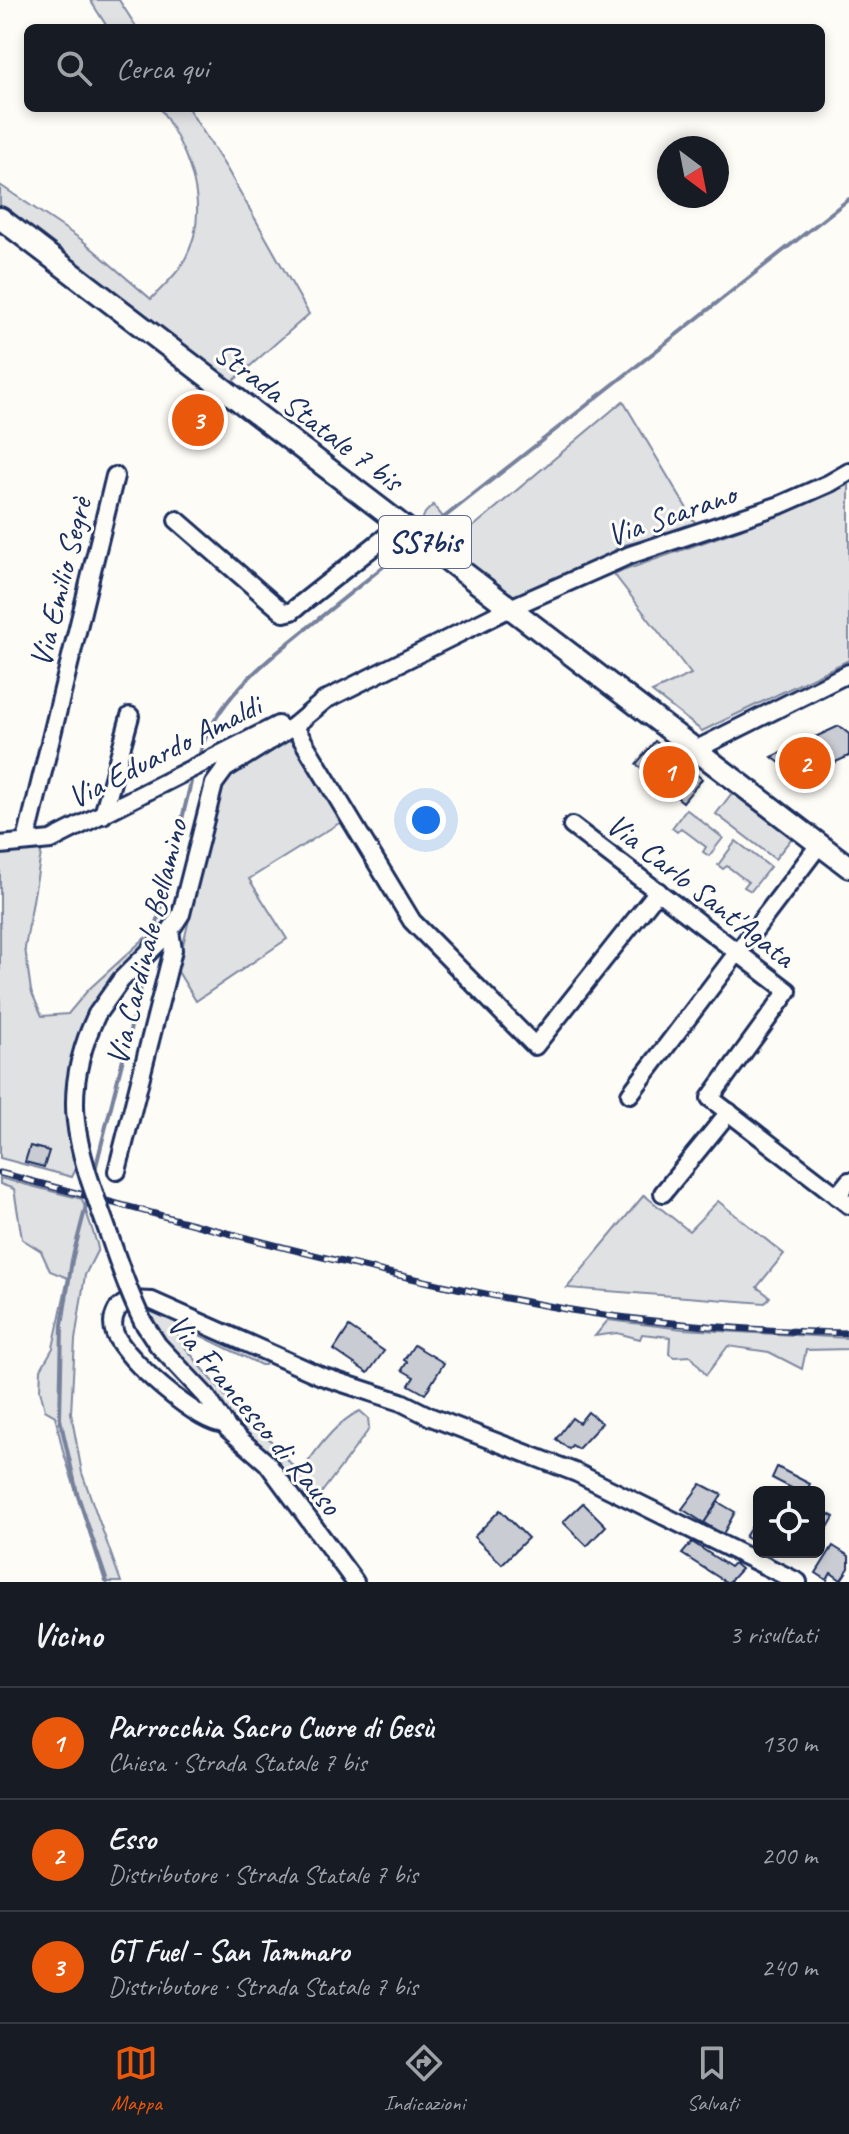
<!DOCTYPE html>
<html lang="it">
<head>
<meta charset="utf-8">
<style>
  :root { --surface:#171b24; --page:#242831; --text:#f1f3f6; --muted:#9ea1a6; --line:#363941; --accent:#ea580c }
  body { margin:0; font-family:Caveat,sans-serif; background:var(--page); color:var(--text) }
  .controls { position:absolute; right:24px; bottom:24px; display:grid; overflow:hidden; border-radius:12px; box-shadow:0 4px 12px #0003 }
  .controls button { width:72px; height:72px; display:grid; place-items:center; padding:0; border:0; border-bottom:2px solid var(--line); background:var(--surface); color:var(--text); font:40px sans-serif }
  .compass { position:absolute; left:657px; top:136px; width:72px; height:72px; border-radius:50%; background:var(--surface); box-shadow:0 4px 12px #0003; rotate:148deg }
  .you { position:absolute; left:426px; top:820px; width:28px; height:28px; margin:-20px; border:6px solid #fff; border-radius:50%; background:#1a73e8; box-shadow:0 0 0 12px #1a73e833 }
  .badge { display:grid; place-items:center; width:52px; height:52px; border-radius:50%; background:var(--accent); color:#fff; font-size:26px; font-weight:700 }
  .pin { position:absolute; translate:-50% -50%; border:4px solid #fff; box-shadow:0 2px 8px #0006 }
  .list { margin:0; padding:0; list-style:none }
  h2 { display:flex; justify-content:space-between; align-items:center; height:104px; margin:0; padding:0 32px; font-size:34px }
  h2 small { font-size:26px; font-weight:400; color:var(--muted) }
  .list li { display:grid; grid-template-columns:52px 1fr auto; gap:24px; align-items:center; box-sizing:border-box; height:112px; padding:0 32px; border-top:2px solid var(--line) }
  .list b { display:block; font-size:30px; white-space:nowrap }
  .list p { margin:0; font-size:26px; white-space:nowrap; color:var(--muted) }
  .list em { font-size:26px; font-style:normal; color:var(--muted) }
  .icon { flex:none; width:44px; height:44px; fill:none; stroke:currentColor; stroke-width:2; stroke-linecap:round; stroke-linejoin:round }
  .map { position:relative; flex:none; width:849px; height:1582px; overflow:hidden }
  .search { position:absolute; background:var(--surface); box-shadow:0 4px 12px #0003; left:24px; right:24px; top:24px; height:88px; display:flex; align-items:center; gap:20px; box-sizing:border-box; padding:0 28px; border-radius:12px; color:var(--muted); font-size:30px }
  .sheet { height:440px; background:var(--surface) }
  nav { display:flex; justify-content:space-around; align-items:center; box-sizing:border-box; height:112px; border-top:2px solid var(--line); background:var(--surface); font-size:22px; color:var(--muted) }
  nav a { display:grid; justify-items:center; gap:4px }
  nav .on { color:var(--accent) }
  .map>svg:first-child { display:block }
  .green { fill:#e0e1e3; stroke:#7e88a0; stroke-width:2 }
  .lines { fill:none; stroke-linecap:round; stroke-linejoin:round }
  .stream { stroke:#76819c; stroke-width:4 }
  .building { fill:#c9ccd3; stroke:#1b2f5e; stroke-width:2 }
  .minor-casing { stroke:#1b2f5e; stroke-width:22 }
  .major-casing { stroke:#1b2f5e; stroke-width:26 }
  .minor { stroke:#fdfcf7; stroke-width:16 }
  .major { stroke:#fdfcf7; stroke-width:20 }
  .rail-casing { stroke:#1b2f5e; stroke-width:7 }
  .rail { stroke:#fdfcf7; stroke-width:4; stroke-dasharray:12; stroke-linecap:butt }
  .minor-bridge-casing { stroke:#1b2f5e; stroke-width:22; stroke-linecap:butt }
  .minor-bridge { stroke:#fdfcf7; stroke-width:16 }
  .labels { text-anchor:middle; stroke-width:6; stroke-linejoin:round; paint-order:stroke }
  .shield { fill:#fdfcf7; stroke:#5f6c8c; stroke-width:2 }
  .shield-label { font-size:30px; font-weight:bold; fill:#1b2f5e }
  .street-label { font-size:32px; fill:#1b2f5e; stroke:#fdfcf7 }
</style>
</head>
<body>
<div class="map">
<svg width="849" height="1582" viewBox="0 0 849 1582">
  <rect width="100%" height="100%" fill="#fdfcf7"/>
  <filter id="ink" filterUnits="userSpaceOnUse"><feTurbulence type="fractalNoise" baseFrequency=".0125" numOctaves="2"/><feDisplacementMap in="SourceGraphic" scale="16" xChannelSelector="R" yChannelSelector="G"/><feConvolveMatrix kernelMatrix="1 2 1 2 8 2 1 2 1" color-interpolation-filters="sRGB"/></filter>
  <g filter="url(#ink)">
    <g class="green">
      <path d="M90,0H119L137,28H108Z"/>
      <path d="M160,108H188L227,169L309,314L232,382L190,353L0,207V185L82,240L151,299C162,287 177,275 184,261C213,209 189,153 160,108Z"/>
      <path d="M623,401L699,529L619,546L607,558L514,596L419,528L425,513L433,505L448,523L453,520L467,532Z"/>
      <path d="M849,479V660L702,731L652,692L691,674L614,574L741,529Z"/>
      <path d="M290,739L341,822L249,879L287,939L196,1001L177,970L221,785L229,777Z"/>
      <path d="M732,793L792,838L775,859L716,814Z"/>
      <path d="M686,809L723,838L709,856L703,852L706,847L681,828L677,832L672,828Z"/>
      <path d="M736,841L770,867L751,891L744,887L748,882L727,866L723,869L718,865Z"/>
      <path d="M0,848H42L25,948L31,991L42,1016L68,1014L88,990L146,937L141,949L97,1003L69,1122L76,1169L72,1177L0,1158Z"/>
      <path d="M0,1178L82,1199L97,1244L98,1249L85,1275L75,1340L71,1413L82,1473L121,1582H105L63,1451L55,1416L45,1410L40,1390L41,1369L53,1348L68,1278L50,1271L41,1251L22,1239L14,1189L0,1184Z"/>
      <path d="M644,1195L689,1231L718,1201L784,1254L757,1287L770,1297L765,1303L567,1288Z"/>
      <path d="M150,1305L270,1358L265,1365H261L181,1326L176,1328L180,1341L241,1415L264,1433L300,1474C314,1452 335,1422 360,1411L368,1418L369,1428L367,1432L310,1508L306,1510L216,1398L158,1333L144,1308Z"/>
      <path d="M608,1320L683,1329L849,1338V1349L806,1350L802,1369L769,1352L728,1346L706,1375L691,1356L674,1357L669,1354L670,1337L642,1334L640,1339L617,1333L595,1336Z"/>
    </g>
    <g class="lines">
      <g class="stream">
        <path d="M428,530L849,199"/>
        <path d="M200,753C218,694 272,657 317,620C348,595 379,570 410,545"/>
        <path d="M155,931L191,782"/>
        <path d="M94,1174L146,967"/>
        <path d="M87,1202L72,1260L62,1325L60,1419L77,1493L107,1582"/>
      </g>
    </g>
    <g class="building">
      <path d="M839,726L849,734V756L800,778L772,757Z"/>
      <path d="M655,741L702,779L683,802L636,764Z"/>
      <path d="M30,1146L49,1151L44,1167L25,1162Z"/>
      <path d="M349,1327L384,1351L368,1373L334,1350Z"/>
      <path d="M414,1345L444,1363L425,1394L409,1385L414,1377L402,1370L407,1362L404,1360Z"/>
      <path d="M588,1412L602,1423L578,1449L572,1445L569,1449L556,1439L572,1418L579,1423Z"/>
      <path d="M777,1467L810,1484L806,1492H799L772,1478Z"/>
      <path d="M701,1484L722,1495L704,1523L682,1509Z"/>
      <path d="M718,1502L735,1512L723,1534L704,1523Z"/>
      <path d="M583,1503L606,1526L587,1546L563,1522Z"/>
      <path d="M819,1509L834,1517L819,1543Z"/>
      <path d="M500,1510L528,1538L502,1564L474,1537Z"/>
      <path d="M759,1515V1546L745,1537Z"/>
      <path d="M692,1542L730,1567L734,1563L741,1569L729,1582H726L682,1554Z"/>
      <path d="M833,1546L849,1556V1568L841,1580L831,1573L827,1580L816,1573Z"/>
    </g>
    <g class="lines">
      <defs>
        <g id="minor">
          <path d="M177,520L284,613L292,611L402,524"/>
          <path d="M294,726L412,921L535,1046L658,891"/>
          <path d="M695,750L849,673"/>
          <path d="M103,815L130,716"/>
          <path d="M572,826L788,991L710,1098L849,1205"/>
          <path d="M26,841L115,476"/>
          <path d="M0,845L51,840L278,725"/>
          <path d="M97,1014L121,980L170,931L181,914L214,784L225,769L294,726L325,700L510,608L630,555L780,505L830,483L849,472"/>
          <path d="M630,1094L819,845"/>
          <path d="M117,1171L173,950L170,931"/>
          <path d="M663,1193L729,1112"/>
          <path d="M837,1196L849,1181"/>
          <path d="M143,1322L158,1345L206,1396L228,1429L267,1463L355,1582"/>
          <path d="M225,1424C197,1422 126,1360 115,1334C112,1326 113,1317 117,1310C125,1299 140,1300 152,1301L321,1376L401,1402L431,1417L577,1473L798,1582"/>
        </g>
        <path id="major" d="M0,218L849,867"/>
      </defs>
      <use href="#minor" class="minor-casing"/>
      <use href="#major" class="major-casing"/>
      <use href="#minor" class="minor"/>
      <use href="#major" class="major"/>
      <defs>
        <path id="rail" d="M0,1173C189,1222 378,1277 571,1310C663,1325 756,1331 849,1333"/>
      </defs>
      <use href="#rail" class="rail-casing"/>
      <use href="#rail" class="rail"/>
      <defs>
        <path id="minor-bridge" d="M97,1014C57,1097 78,1149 107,1229C118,1261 128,1292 143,1322"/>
      </defs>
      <use href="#minor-bridge" class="minor-bridge-casing"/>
      <use href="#minor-bridge" class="minor-bridge"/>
    </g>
  </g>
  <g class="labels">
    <rect class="shield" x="379" y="516" width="92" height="52" rx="6"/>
    <g class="shield-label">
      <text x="425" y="552">SS7bis</text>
    </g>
    <g class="street-label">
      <text transform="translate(309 416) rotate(37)" y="11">Strada Statale 7 bis</text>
      <text transform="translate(671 514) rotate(-19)" y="11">Via Scarano</text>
      <text transform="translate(60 582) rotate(-76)" y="11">Via Emilio Segrè</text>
      <text transform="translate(164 751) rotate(-27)" y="11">Via Eduardo Amaldi</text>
      <text transform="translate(701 890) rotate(38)" y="11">Via Carlo Sant'Agata</text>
      <text transform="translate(146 942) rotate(-76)" y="11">Via Cardinale Bellamino</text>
      <text transform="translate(255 1414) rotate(50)" y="11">Via Francesco di Rauso</text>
    </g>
  </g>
</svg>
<div class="controls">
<button><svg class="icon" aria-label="locate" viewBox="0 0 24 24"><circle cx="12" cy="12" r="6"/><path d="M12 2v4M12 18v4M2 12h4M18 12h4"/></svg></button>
</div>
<svg class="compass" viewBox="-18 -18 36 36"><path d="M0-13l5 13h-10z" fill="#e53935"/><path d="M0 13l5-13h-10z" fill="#9ea1a6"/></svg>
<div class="you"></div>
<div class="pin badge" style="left:669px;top:772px">1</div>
<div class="pin badge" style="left:805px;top:763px">2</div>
<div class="pin badge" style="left:198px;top:420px">3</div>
<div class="search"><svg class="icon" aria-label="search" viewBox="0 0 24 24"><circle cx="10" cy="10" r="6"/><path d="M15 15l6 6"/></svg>Cerca qui</div>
</div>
<section class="sheet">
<h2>Vicino<small>3 risultati</small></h2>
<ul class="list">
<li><span class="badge">1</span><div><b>Parrocchia Sacro Cuore di Gesù</b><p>Chiesa · Strada Statale 7 bis</p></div><em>130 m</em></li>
<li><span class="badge">2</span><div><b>Esso</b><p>Distributore · Strada Statale 7 bis</p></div><em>200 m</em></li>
<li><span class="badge">3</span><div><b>GT Fuel - San Tammaro</b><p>Distributore · Strada Statale 7 bis</p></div><em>240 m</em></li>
</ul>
</section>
<nav>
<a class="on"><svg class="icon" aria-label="map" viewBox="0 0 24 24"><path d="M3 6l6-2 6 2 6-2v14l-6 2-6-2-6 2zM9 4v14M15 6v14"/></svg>Mappa</a>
<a><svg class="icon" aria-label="directions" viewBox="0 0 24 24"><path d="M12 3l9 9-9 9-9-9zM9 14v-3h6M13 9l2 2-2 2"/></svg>Indicazioni</a>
<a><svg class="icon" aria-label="saved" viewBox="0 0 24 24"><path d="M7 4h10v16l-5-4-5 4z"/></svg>Salvati</a>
</nav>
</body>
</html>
